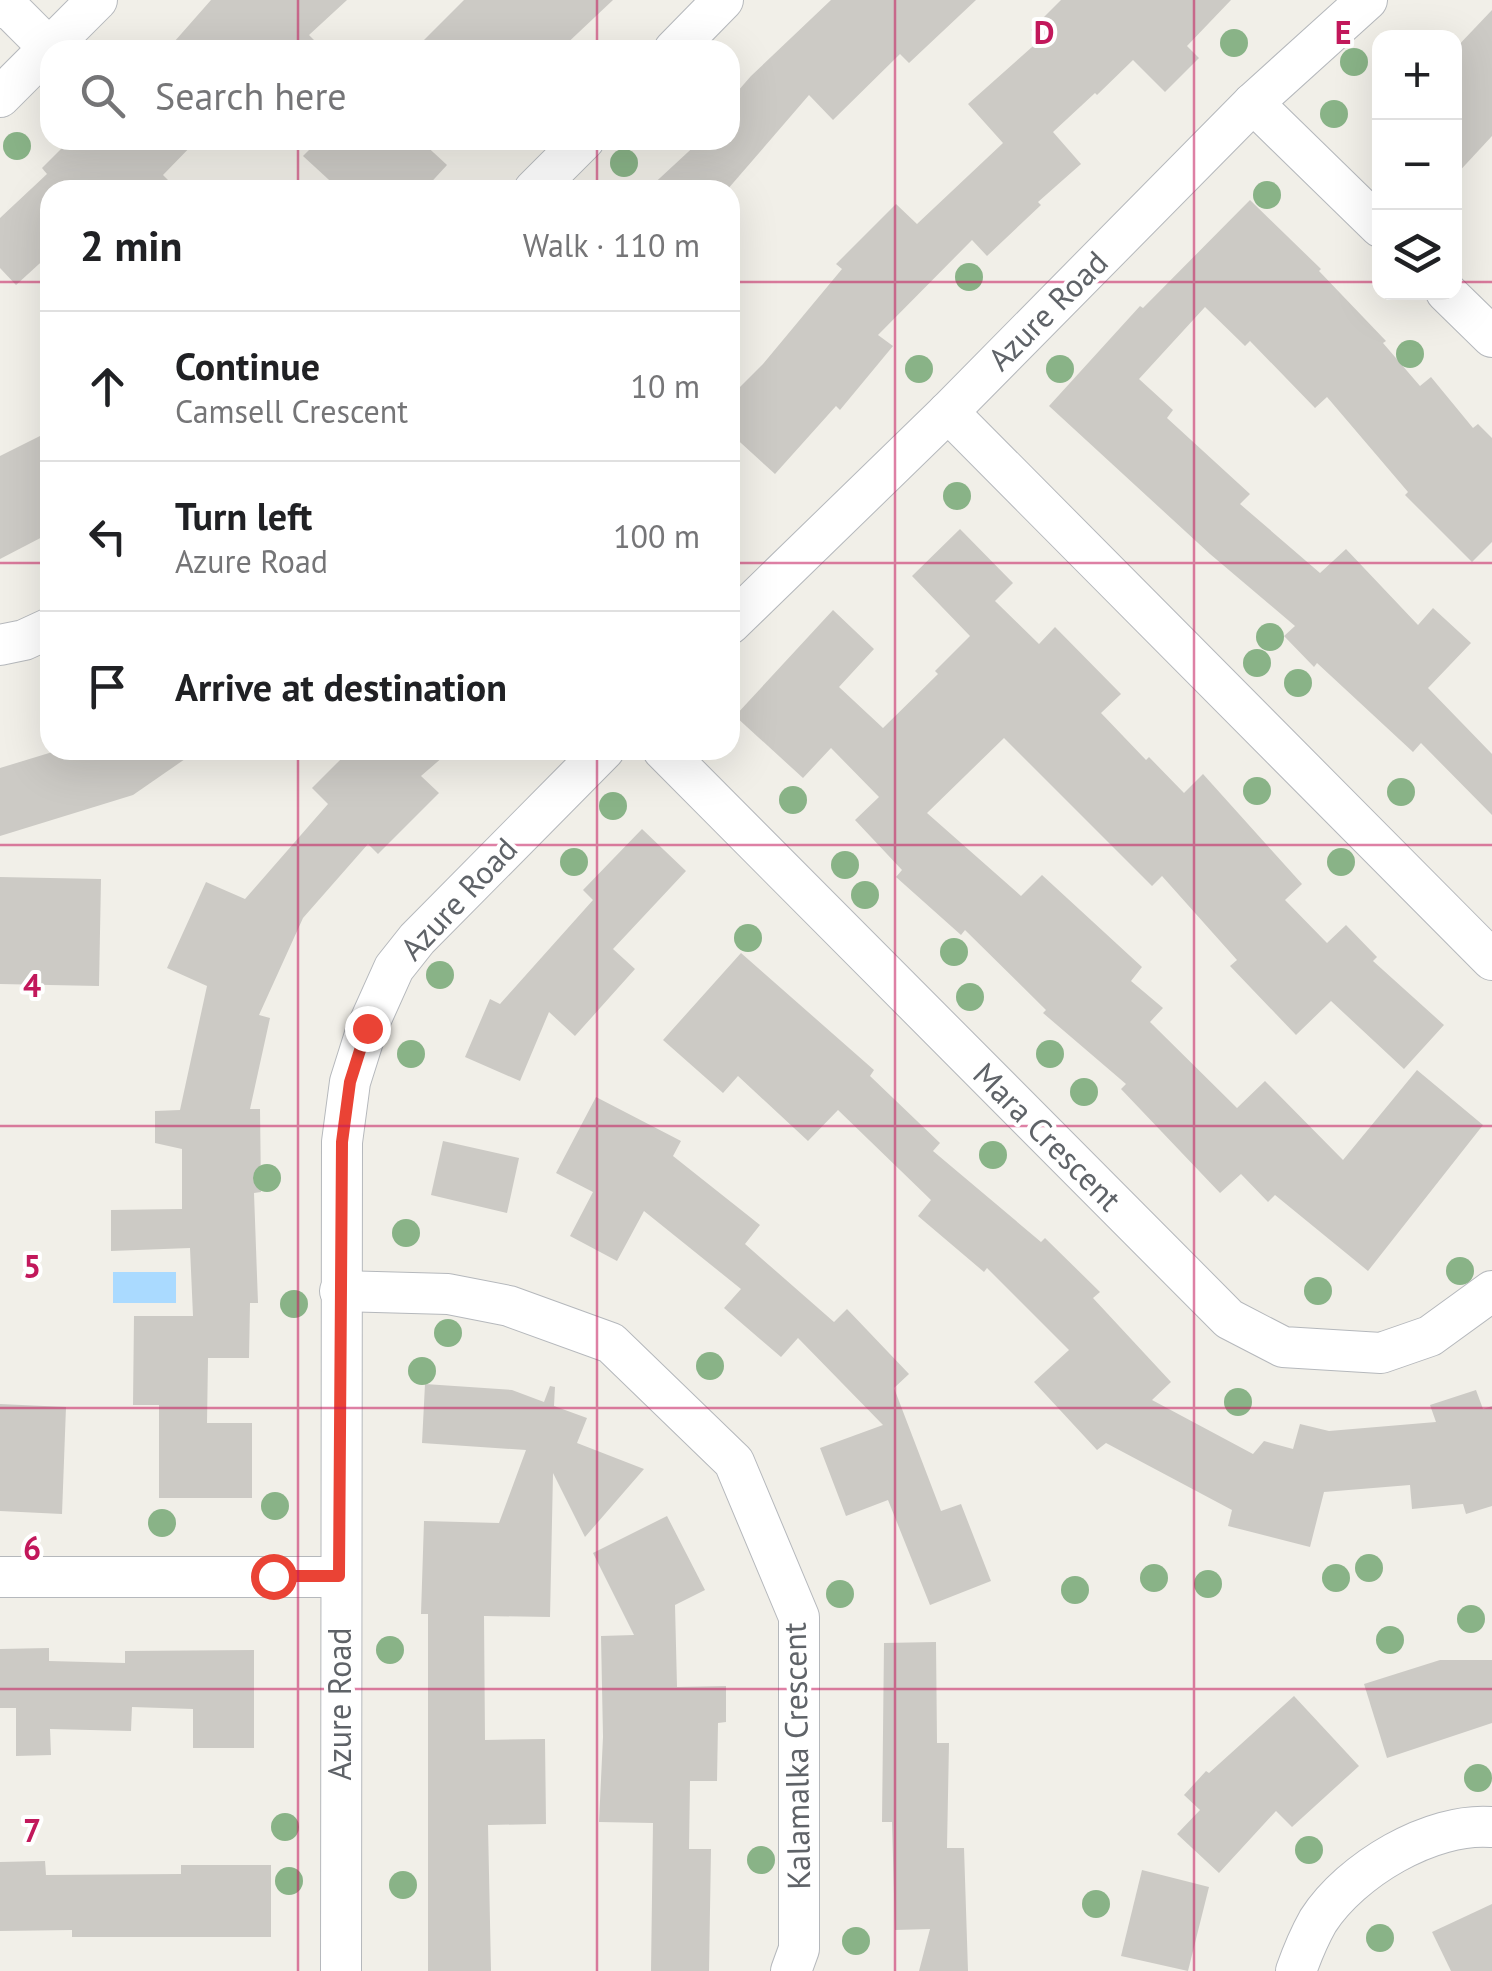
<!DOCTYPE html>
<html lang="en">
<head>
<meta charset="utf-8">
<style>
  :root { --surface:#fff; --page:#f2f2f2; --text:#202124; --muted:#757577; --line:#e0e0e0 }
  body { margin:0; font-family:"PT Sans",sans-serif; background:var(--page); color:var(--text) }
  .controls { position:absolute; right:30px; top:30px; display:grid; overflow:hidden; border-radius:20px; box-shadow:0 10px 40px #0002 }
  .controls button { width:90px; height:90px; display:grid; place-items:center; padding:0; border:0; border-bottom:2px solid var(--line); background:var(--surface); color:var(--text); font:50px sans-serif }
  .stop { position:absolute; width:30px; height:30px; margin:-22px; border:8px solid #ea4335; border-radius:50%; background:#fff }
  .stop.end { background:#ea4335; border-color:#fff; box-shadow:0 2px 10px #0008 }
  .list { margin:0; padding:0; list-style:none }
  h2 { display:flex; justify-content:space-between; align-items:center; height:130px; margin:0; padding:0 40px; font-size:42px }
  h2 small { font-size:32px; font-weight:400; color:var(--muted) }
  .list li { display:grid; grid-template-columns:65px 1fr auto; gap:30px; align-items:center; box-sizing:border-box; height:150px; padding:0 40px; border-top:2px solid var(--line) }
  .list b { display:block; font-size:38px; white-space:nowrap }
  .list p { margin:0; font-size:32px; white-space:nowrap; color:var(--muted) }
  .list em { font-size:32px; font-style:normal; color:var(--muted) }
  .icon { flex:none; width:55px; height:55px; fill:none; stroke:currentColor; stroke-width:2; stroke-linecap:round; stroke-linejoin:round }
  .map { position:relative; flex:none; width:1492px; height:1971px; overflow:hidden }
  .search { position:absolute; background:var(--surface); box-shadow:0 10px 40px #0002; left:40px; top:40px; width:700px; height:110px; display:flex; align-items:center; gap:25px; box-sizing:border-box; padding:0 35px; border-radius:30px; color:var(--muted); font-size:38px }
  .panel { position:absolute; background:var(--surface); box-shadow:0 10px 40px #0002; left:40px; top:180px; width:700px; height:580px; border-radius:30px }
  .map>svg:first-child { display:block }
  .water { fill:#aadaff }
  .building { fill:#cccac5 }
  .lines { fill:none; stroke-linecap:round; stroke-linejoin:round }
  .street-casing { stroke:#b5b8bc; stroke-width:42 }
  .street { stroke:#fff; stroke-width:40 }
  .tree { fill:#89b387 }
  .route { stroke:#ea4335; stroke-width:12 }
  .grid { fill:none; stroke:#c2185b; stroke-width:2.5; stroke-opacity:0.55 }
  .labels { text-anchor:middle; stroke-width:8; stroke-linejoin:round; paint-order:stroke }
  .street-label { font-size:32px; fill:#5f6368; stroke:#fff }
  .grid-label { font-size:32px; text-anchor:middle; font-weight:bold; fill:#c2185b; stroke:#fff; stroke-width:8; stroke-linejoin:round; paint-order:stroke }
</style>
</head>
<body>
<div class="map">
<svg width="1492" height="1971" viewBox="0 0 1492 1971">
  <rect width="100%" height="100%" fill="#f1efe8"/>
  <rect class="water" x="113" y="1272" width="63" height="31"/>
  <g class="building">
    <path d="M211,0H347L309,35L324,50H167Z"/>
    <path d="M464,0H613L560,50H414Z"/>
    <path d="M831,0H976L909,63L900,54L833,120L809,95L727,190H647L701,140H730V100L751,76Z"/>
    <path d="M1061,0H1231L1187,46L1199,58L1165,92L1133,60L1097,95L1095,93L1053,132L1081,164L1038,202L1041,205L987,256L972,240L878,335L893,346L840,410L836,406L775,474L730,433V397L763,364L842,269L836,264L896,204L917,224L1003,143L968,104L1041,39L1031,30Z"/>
    <path d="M1492,10V136L1454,177V50Z"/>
    <path d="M70,140H197L163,175L178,190H50V254L16,285L0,268V218L47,174L42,168Z"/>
    <path d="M319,140H420L447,165L424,190H340L303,156Z"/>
    <path d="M1250,200L1321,269L1319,271L1386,341L1383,343L1420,386L1431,377L1473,428L1478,424L1492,438V542L1472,562L1405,495L1408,492L1327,397L1315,408L1250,341L1245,346L1205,307L1139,379L1173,410L1167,418L1250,494L1240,504L1320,573L1346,549L1418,625L1433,608L1471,643L1428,688L1492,754V815L1421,743L1413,752L1317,663L1314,667L1284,636L1295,626L1210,554L1049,406L1140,306L1143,308Z"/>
    <path d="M50,431V533L0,559V456Z"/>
    <path d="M960,529L1013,583L995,601L1039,644L1055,627L1121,694L1101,713L1146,760L1149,757L1184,793L1203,774L1302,884L1285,900L1327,943L1346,925L1377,957L1373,961L1444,1025L1404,1069L1331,1001L1296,1035L1230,966L1237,960L1162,876L1152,886L1004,738L927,813L1021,896L1042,875L1142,967L1131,981L1163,1008L1150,1022L1237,1108L1265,1081L1343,1160L1417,1070L1483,1125L1368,1271L1275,1195L1268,1202L1241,1174L1220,1193L1121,1089L1126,1084L1043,1013L1046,1010L965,930L961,935L896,877L902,870L855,820L879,797L831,748L803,778L735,716L833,610L874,649L839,687L883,728L938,674L935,671L970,636L912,576Z"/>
    <path d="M59,750H198L133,795L0,836V768Z"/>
    <path d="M350,750H451L421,776L439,793L378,854L368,844L303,918L259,1015L270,1018L250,1109H260L261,1192L254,1193L258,1303H250L249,1358H208L207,1423H252V1498H159V1405H133L134,1316H193L190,1248L111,1251V1210L182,1209V1149L155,1143V1111L180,1110L207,986L167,968L206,882L245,899L328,804L312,788Z"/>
    <path d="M642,829L686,871L613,949L635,969L575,1036L549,1012L520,1081L465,1057L490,999L500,1004L593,900L583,890Z"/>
    <path d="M0,877L101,879L99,986L0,984Z"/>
    <path d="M741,953L874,1070L870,1076L940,1143L933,1151L1041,1242L1045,1238L1100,1292L1093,1298L1171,1382L1152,1400L1253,1454L1264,1441L1293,1449L1300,1424L1329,1431L1436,1422L1430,1405L1476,1390L1483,1409L1492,1406V1506L1466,1514L1463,1504L1412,1509L1410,1485L1324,1492L1310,1547L1228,1526L1232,1510L1106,1443L1097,1450L1034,1382L1069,1350L987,1268L984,1272L918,1216L931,1200L838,1110L808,1141L738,1076L723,1093L663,1040Z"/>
    <path d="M596,1097L681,1141L673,1156L760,1225L745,1244L834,1322L847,1309L909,1374L894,1388L941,1511L961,1504L991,1581L930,1605L888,1500L846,1516L820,1448L883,1425L798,1338L781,1357L724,1308L741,1289L644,1211L617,1261L570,1236L593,1192L556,1173Z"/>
    <path d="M443,1141L519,1158L507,1213L431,1195Z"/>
    <path d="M425,1384L512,1390L544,1402L550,1386L555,1387L554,1406L587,1418L577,1443L644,1469L585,1537L553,1473L550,1617L484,1616L485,1740L545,1739L546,1824L488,1825L491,1971H428V1614H421L424,1521L499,1523L526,1450L422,1443Z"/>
    <path d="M0,1404L66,1407L62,1514L0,1511Z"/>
    <path d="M667,1516L705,1590L675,1605L677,1687L726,1686V1722L718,1723L717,1781H690L689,1849H711L709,1971H651L653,1823L599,1822L603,1737L601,1636L634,1635L593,1553Z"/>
    <path d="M936,1642L937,1743H949L947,1848H964L968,1971H919L930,1929L895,1930L892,1822H882L884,1643Z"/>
    <path d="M49,1648V1661L125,1663V1651L254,1650V1748H193V1709L132,1707L131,1731L50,1729L51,1755L16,1756V1708H0V1649Z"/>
    <path d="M1440,1660H1492V1723L1387,1758L1364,1684Z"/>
    <path d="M1294,1696L1359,1766L1292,1827L1276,1811L1219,1873L1177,1834L1200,1810L1184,1795L1206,1771L1209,1773Z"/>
    <path d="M45,1861L46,1875L181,1874V1865H271V1937H72V1930L0,1931V1862Z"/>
    <path d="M1142,1870L1209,1887L1188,1971L1121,1956Z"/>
    <path d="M1492,1904V1971H1451L1432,1932Z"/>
  </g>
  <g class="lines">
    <defs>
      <g id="street">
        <path d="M1,0L49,48"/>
        <path d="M674,50L723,0"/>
        <path d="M0,97L97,0"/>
        <path d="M1253,103L1380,227"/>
        <path d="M534,190L584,140"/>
        <path d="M1446,292L1492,337"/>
        <path d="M948,412L1492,960"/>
        <path d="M730,624L948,412L1253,103L1367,0"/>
        <path d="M0,645L24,640L50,628"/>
        <path d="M663,750L1229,1319L1283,1347L1381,1353L1430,1336L1492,1291"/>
        <path d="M340,1291L448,1294L509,1306L611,1343L734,1462L799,1617V1949L791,1971"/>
        <path d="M0,1577H339"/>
        <path d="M341,1971L342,1142L350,1082L367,1028L394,968L417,939L604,750"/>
        <path d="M1296,1971C1302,1954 1309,1937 1318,1921C1351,1870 1431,1822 1492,1827"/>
      </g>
    </defs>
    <use href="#street" class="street-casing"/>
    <use href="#street" class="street"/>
  </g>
  <g class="tree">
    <circle cx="1234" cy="43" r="14"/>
    <circle cx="1354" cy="62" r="14"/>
    <circle cx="1334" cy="114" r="14"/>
    <circle cx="17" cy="146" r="14"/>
    <circle cx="624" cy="163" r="14"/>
    <circle cx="1267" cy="195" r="14"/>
    <circle cx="969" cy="277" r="14"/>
    <circle cx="1410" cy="354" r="14"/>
    <circle cx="919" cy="369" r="14"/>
    <circle cx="1060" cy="369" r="14"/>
    <circle cx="957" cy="496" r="14"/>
    <circle cx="1270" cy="637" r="14"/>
    <circle cx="1257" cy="663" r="14"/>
    <circle cx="1298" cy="683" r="14"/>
    <circle cx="1257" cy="791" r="14"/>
    <circle cx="1401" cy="792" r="14"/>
    <circle cx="793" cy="800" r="14"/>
    <circle cx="613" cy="806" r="14"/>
    <circle cx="574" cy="862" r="14"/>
    <circle cx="1341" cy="862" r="14"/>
    <circle cx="845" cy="865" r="14"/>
    <circle cx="865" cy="895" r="14"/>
    <circle cx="748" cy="938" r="14"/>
    <circle cx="954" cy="952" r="14"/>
    <circle cx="440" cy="975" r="14"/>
    <circle cx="970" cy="997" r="14"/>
    <circle cx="411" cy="1054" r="14"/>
    <circle cx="1050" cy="1054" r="14"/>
    <circle cx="1084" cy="1092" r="14"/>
    <circle cx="993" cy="1155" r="14"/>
    <circle cx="267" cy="1178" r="14"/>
    <circle cx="406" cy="1233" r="14"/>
    <circle cx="1460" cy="1271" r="14"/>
    <circle cx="1318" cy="1291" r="14"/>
    <circle cx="294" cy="1304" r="14"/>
    <circle cx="448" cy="1333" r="14"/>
    <circle cx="710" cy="1366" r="14"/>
    <circle cx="422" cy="1371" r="14"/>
    <circle cx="1238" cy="1402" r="14"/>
    <circle cx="275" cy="1506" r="14"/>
    <circle cx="162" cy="1523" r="14"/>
    <circle cx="1369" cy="1568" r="14"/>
    <circle cx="1154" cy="1578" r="14"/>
    <circle cx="1336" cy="1578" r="14"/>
    <circle cx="1208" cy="1584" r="14"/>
    <circle cx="1075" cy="1590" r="14"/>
    <circle cx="840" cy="1594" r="14"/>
    <circle cx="1471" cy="1619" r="14"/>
    <circle cx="1390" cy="1640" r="14"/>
    <circle cx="390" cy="1650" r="14"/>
    <circle cx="1478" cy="1778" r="14"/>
    <circle cx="285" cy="1827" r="14"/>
    <circle cx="1309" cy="1850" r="14"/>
    <circle cx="761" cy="1860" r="14"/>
    <circle cx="289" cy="1881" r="14"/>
    <circle cx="403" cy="1885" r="14"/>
    <circle cx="1096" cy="1904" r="14"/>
    <circle cx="1380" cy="1938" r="14"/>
    <circle cx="856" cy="1941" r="14"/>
  </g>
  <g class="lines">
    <path class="route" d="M273,1576H339L342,1142L350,1082L367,1028"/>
  </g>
  <path class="grid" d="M298,0V50M597,0V50M895,0V1971M1194,0V1971M298,140V190M597,140V190M0,282H50M730,282H1380M1454,282H1492M0,563H50M730,563H1492M298,750V1971M597,750V1971M0,845H1492M0,1126H1492M0,1408H1492M0,1689H1492"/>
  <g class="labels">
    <g class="street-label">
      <text transform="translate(1048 311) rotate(-45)" y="11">Azure Road</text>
      <text transform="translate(459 899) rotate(-47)" y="11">Azure Road</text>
      <text transform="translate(1047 1137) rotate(45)" y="11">Mara Crescent</text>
      <text transform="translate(340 1704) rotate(-90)" y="11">Azure Road</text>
      <text transform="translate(797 1756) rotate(-91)" y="11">Kalamalka Crescent</text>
    </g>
  </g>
  <g class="grid-label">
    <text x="1044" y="44">D</text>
    <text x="1343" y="44">E</text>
    <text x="32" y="997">4</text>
    <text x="32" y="1278">5</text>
    <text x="32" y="1560">6</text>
    <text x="32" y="1842">7</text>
  </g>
</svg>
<div class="controls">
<button>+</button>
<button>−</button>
<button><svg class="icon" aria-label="layers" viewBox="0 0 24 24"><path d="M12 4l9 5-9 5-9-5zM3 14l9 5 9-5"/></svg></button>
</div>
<div class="stop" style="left:273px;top:1576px"></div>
<div class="stop end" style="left:367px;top:1028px"></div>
<div class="search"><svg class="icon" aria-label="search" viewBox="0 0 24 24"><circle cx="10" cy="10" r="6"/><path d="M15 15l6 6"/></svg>Search here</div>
<section class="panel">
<h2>2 min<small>Walk · 110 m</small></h2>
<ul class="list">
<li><svg class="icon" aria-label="ahead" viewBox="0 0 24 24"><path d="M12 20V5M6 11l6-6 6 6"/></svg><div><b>Continue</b><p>Camsell Crescent</p></div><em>10 m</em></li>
<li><svg class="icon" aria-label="left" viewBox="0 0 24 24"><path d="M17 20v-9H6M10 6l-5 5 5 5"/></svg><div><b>Turn left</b><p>Azure Road</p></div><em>100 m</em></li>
<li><svg class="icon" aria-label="arrive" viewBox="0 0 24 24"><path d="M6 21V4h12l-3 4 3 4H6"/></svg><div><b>Arrive at destination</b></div></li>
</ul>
</section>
</div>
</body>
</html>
